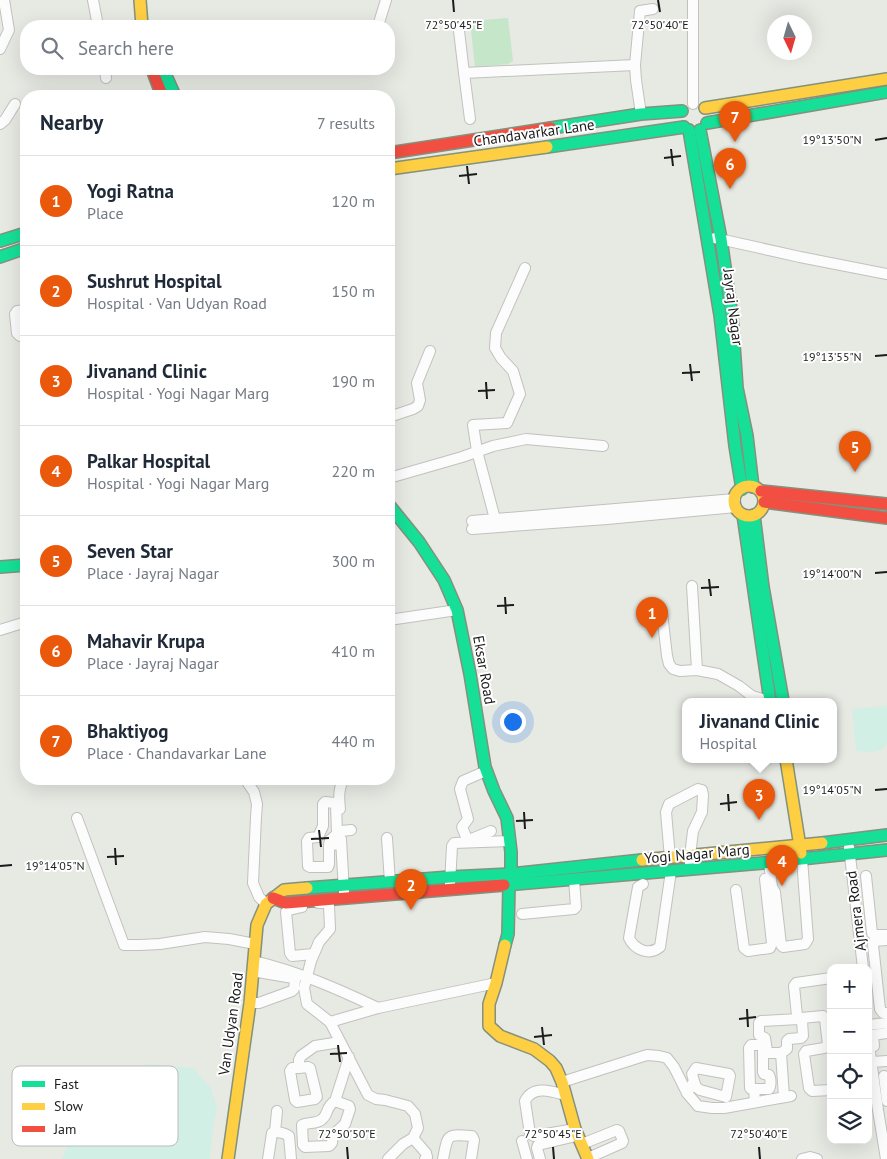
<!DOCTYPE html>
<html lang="en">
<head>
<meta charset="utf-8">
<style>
  :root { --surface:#fff; --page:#f2f2f3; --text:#1f2937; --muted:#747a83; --line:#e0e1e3; --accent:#ea580c }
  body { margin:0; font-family:"PT Sans",sans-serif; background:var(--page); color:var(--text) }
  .controls { position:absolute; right:15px; bottom:15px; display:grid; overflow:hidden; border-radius:10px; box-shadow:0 5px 20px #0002 }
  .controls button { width:45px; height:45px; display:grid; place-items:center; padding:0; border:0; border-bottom:1px solid var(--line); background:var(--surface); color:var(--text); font:25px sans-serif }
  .compass { position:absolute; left:767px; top:15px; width:45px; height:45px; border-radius:50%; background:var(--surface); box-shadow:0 5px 20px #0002; rotate:175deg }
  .you { position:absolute; left:512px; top:721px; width:18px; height:18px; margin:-12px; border:4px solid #fff; border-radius:50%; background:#1a73e8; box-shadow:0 0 0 8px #1a73e833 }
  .badge { display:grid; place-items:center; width:32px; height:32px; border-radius:50%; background:var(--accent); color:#fff; font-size:16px; font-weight:700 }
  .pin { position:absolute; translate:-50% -41px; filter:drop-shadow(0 1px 2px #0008) }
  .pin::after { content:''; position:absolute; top:26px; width:18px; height:15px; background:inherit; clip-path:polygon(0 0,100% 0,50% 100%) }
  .popup { position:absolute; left:682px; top:698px; width:155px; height:65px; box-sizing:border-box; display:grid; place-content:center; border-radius:10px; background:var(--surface); filter:drop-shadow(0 1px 4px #0005); font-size:16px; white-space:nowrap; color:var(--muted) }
  .popup b { font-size:19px; color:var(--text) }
  .popup::after { content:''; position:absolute; left:50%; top:100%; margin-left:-10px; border:10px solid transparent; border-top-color:var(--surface) }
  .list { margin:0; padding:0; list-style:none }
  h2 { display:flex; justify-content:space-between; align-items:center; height:65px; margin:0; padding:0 20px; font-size:21px }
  h2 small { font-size:16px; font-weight:400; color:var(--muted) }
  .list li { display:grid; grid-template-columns:32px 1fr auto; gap:15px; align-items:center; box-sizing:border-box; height:90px; padding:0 20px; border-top:1px solid var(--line) }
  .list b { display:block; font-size:19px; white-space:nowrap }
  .list p { margin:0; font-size:16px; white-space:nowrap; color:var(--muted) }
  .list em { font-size:16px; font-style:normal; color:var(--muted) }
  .icon { flex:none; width:28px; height:28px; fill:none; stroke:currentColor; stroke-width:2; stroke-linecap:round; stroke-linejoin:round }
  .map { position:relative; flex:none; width:887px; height:1159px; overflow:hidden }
  .search { position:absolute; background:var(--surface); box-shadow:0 5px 20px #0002; left:20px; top:20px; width:375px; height:55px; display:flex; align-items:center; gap:12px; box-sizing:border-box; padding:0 18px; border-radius:20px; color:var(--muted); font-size:19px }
  .panel { position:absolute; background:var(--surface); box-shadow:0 5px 20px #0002; left:20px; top:90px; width:375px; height:695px; border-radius:20px }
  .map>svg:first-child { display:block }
  .grass { fill:#c5e6c9 }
  .park { fill:#d1efe5 }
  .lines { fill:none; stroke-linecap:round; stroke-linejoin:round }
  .street-casing { stroke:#c1c2bf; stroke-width:12 }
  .fast-casing { stroke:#83917d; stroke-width:14 }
  .slow-casing { stroke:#83917d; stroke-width:14 }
  .jam-casing { stroke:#83917d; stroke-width:14 }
  .street { stroke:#fbfcfb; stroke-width:10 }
  .fast { stroke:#16e098; stroke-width:11 }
  .slow { stroke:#ffcf43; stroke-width:11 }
  .jam { stroke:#f24e42; stroke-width:11 }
  .ticks { fill:none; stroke:#1b1b1b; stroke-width:2 }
  .labels { text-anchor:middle; stroke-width:4; stroke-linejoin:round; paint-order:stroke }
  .street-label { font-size:15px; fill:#1b1b1b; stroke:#fff }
  .key { fill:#fff; stroke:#bbb; stroke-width:1 }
  .key-label { font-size:14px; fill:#1b1b1b }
  .ticks-label { font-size:12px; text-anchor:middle; fill:#1b1b1b; stroke:#fff; stroke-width:4; stroke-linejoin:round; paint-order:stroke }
</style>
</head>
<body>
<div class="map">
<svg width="887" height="1159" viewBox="0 0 887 1159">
  <rect width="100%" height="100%" fill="#e7e9e3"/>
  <path class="grass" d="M508,18L513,61L508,64L475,67L470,21Z"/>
  <g class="park">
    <path d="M887,706V743L883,749L873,752L856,751L852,709Z"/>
    <path d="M146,1064L193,1068L211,1088L217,1109L213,1127L210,1159H62L84,1103L103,1112L123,1086Z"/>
  </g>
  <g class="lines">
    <defs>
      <g id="street">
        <path d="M93,0L98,26"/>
        <path d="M693,0V104"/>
        <path d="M378,26L386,0"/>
        <path d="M459,31L464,73L635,65"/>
        <path d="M0,49L9,30L4,0"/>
        <path d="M105,69L106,78"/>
        <path d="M464,73L470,119"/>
        <path d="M641,114L636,80L635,65L640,11L653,9"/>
        <path d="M0,124L5,120L15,104"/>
        <path d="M715,238L800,257L887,274"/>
        <path d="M26,310L17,311L15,314L17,333L20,336H26"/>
        <path d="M389,417L413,409L418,406L420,400L417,383L430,351"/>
        <path d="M389,478L462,457L493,446L526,439L603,446"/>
        <path d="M495,519L477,451L473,425L507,423L520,394L513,371L501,358L495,348L496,333L525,268"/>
        <path d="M472,521L735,499"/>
        <path d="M472,529L607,519L736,507"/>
        <path d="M692,586L697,670"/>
        <path d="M662,613L667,656L669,664L673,669L680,671L697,670L718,674L739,686L752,696L769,701"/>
        <path d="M389,620L457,610"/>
        <path d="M0,630L26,622"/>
        <path d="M486,771L463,781L460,789L468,819L462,827L467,839L469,840L491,831"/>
        <path d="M245,779L254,792L257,804L256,817L253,883L259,897L266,904"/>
        <path d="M340,809C339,799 338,788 344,779"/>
        <path d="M77,818L124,945H140L160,944L205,937L229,939L255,944"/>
        <path d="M341,831L351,830"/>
        <path d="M387,838L390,882"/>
        <path d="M341,839L344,892"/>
        <path d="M329,845L330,840L337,834L336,804L335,803L325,802L323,804V826L318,837L309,838L307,841L308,866L310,867H328L329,864V845L341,844"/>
        <path d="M849,847L863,968"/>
        <path d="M670,858L666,812L669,804L698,789L702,790L703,795L702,812L693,831L690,856V863"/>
        <path d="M769,863L772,887L775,892L781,945L783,947L805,944L808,939L802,859"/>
        <path d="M866,876L872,933L875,935H886"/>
        <path d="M450,884L452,846L454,843L510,841"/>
        <path d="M643,884L638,887L629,938C635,950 649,956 660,947L671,871"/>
        <path d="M736,890L744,948L748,951L770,948L772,943L765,879"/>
        <path d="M318,903H326L329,905L330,929L319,942L311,961L304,988L307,1004L330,1022"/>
        <path d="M302,907L289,910L286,912L290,953L292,956L313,954"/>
        <path d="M522,914L574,909L576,907L574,879"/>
        <path d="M887,940L874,941L873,945L880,1009L883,1013H887"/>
        <path d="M254,961C297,971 338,989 378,1008"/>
        <path d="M831,978L796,983L794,986L797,1016L801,1018L823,1016L825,1019L828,1045L824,1048L806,1051L804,1054L809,1088L812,1091L831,1090"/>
        <path d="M250,1003H259L292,991L294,989L295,980L293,978L258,972"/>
        <path d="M868,1025L887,1023"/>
        <path d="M868,1038L878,1110L886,1159"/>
        <path d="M874,1046L873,1035L887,1033"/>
        <path d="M781,1053H768L767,1051L765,1038L759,1035V1023L761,1021L799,1019L802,1020L803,1036L801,1038L789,1039L787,1041V1049L781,1053L784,1097"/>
        <path d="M872,1062L887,1061"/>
        <path d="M299,1068L308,1067L310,1068L317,1097L315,1099L297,1102L295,1100L290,1071L292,1068H299V1060L301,1056L315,1046L340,1042"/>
        <path d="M884,1076L887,1101"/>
        <path d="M562,1082L647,1055L659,1056L667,1058L674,1067L687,1093L698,1106L712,1108H724L791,1096"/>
        <path d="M754,1089H769C771,1086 771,1078 769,1075L764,1074L763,1072V1047L761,1045H751L749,1048L750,1088L751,1089H754L755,1102"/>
        <path d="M687,1093L694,1081L692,1074L696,1068L729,1074L730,1076L726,1097L700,1090L696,1087L694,1081"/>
        <path d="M565,1095C551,1091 533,1085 525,1101L530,1134L534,1136L575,1129"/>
        <path d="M335,1101L349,1106L350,1109L345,1124L333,1135L332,1143L329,1146L305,1147L303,1145L302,1125C308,1122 316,1124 321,1120C329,1115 325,1107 335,1101L349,1057"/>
        <path d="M275,1132L277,1111"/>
        <path d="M413,1138L426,1153L427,1157L425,1159"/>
        <path d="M522,1141L527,1159"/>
        <path d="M582,1144L617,1130L619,1131L623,1141L622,1143L588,1158"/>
        <path d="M268,1159L272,1133C277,1131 285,1133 289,1136L291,1159"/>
        <path d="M388,1159L403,1144L413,1138L418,1128L415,1114L408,1106L385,1100L376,1099L368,1095L330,1022L378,1008L496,983"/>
        <path d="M443,1159C448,1134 446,1134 472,1136L474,1140L471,1159"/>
        <path d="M540,1159L537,1148L538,1145L572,1137"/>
        <path d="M802,1159L810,1157L817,1159"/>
      </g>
      <g id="fast">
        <path d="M163,69L175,96"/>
        <path d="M707,123L887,92"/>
        <path d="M551,128L641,114L682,111"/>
        <path d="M689,130L720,315L735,446L742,489"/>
        <path d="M700,130L721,239L732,316L737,388L747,436L753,487"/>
        <path d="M547,147L684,127"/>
        <path d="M0,241L26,233"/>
        <path d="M0,257L26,248"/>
        <path d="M389,505L419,542L444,580L457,610L470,674L485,767L494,791L507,818L511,852V874L509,885L508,934L505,945"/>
        <path d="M743,515L770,701"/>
        <path d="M754,515L763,587L783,701"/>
        <path d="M0,567L26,565"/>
        <path d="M822,843L887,835"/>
        <path d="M504,885L763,863L887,850"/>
        <path d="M307,888L450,877L511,874L642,860"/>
      </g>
      <g id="slow">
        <path d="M140,0L142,26"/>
        <path d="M705,108L887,79"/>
        <path d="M389,169L547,147"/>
        <circle cx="749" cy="501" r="15"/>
        <path d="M786,759L801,853"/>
        <path d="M642,860L822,843"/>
        <path d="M505,945L496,983L489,1004V1026L500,1036L534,1049L550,1061L556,1068L562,1082L575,1129L588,1159"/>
        <path d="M228,1159L250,1003L257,925L266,904L284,890L307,888"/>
      </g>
      <g id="jam">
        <path d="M152,69L162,96"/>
        <path d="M389,153L551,128"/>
        <path d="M761,491L887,504"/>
        <path d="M764,502L887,518"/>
        <path d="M273,898L286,903L504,885"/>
      </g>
    </defs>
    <use href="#street" class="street-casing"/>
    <use href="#fast" class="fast-casing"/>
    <use href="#slow" class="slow-casing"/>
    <use href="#jam" class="jam-casing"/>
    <use href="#street" class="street"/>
    <use href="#fast" class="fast"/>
    <use href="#slow" class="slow"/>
    <use href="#jam" class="jam"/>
  </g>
  <path class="ticks" d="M453,0L454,12M658,0L660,12M875,140L887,138M671,149L673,166M664,158L681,156M467,166L469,184M459,176L477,174M875,356L887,355M690,364L692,381M682,373L700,372M486,382L487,399M478,391L495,390M875,573L887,572M709,579L711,596M701,588L719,587M505,597L506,614M497,606L514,605M875,790L887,789M728,794L729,811M720,804L737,802M524,812L525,829M516,821L533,820M319,830L321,847M311,839L329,838M115,848L116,865M107,857L124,856M0,866L12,865M747,1009L748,1027M739,1019L756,1017M542,1027L544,1045M534,1037L552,1035M338,1045L340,1062M330,1054L347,1053M347,1147L348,1159M553,1147L554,1159M759,1147L760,1159"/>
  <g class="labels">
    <g class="street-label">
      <text transform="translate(534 133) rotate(-8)" y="5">Chandavarkar Lane</text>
      <text transform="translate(733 307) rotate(83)" y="5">Jayraj Nagar</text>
      <text transform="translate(484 670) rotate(80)" y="5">Eksar Road</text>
      <text transform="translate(697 854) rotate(-5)" y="5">Yogi Nagar Marg</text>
      <text transform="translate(856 911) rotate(-97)" y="5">Ajmera Road</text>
      <text transform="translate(231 1024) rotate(-82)" y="5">Van Udyan Road</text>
    </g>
  </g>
  <rect x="12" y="1066" width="166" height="80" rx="8" class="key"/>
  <rect x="22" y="1081" width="23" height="6" fill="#16e098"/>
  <rect x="22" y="1103" width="23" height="7" fill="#ffcf43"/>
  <rect x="22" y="1126" width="23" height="6" fill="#f24e42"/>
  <g class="key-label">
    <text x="54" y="1089">Fast</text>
    <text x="54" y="1111">Slow</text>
    <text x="54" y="1134">Jam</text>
  </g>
  <g class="ticks-label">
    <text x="454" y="29">72°50'45"E</text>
    <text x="660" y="29">72°50'40"E</text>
    <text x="832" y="144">19°13'50"N</text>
    <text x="832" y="361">19°13'55"N</text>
    <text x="832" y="578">19°14'00"N</text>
    <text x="832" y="794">19°14'05"N</text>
    <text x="55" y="870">19°14'05"N</text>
    <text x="347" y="1138">72°50'50"E</text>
    <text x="553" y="1138">72°50'45"E</text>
    <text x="759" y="1138">72°50'40"E</text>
  </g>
</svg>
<div class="controls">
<button>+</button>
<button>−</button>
<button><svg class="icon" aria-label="locate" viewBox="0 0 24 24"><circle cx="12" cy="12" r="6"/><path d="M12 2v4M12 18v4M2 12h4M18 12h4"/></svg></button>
<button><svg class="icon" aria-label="layers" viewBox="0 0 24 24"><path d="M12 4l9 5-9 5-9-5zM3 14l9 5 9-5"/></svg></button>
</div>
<svg class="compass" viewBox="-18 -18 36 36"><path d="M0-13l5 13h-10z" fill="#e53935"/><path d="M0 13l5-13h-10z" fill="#747a83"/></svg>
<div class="you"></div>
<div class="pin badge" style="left:652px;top:638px">1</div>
<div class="pin badge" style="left:411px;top:910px">2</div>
<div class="pin badge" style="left:759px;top:820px">3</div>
<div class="popup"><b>Jivanand Clinic</b>Hospital</div>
<div class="pin badge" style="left:782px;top:886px">4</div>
<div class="pin badge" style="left:855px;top:472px">5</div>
<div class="pin badge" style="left:730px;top:189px">6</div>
<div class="pin badge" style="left:735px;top:142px">7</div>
<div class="search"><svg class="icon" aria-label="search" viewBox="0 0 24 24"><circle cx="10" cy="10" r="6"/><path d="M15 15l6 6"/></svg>Search here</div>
<section class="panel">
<h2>Nearby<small>7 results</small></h2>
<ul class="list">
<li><span class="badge">1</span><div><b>Yogi Ratna</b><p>Place</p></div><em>120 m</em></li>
<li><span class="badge">2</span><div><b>Sushrut Hospital</b><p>Hospital · Van Udyan Road</p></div><em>150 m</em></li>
<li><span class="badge">3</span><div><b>Jivanand Clinic</b><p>Hospital · Yogi Nagar Marg</p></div><em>190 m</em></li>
<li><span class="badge">4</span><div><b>Palkar Hospital</b><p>Hospital · Yogi Nagar Marg</p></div><em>220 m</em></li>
<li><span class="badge">5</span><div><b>Seven Star</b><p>Place · Jayraj Nagar</p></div><em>300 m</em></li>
<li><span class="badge">6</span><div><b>Mahavir Krupa</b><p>Place · Jayraj Nagar</p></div><em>410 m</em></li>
<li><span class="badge">7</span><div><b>Bhaktiyog</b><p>Place · Chandavarkar Lane</p></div><em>440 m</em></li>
</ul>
</section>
</div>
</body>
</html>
